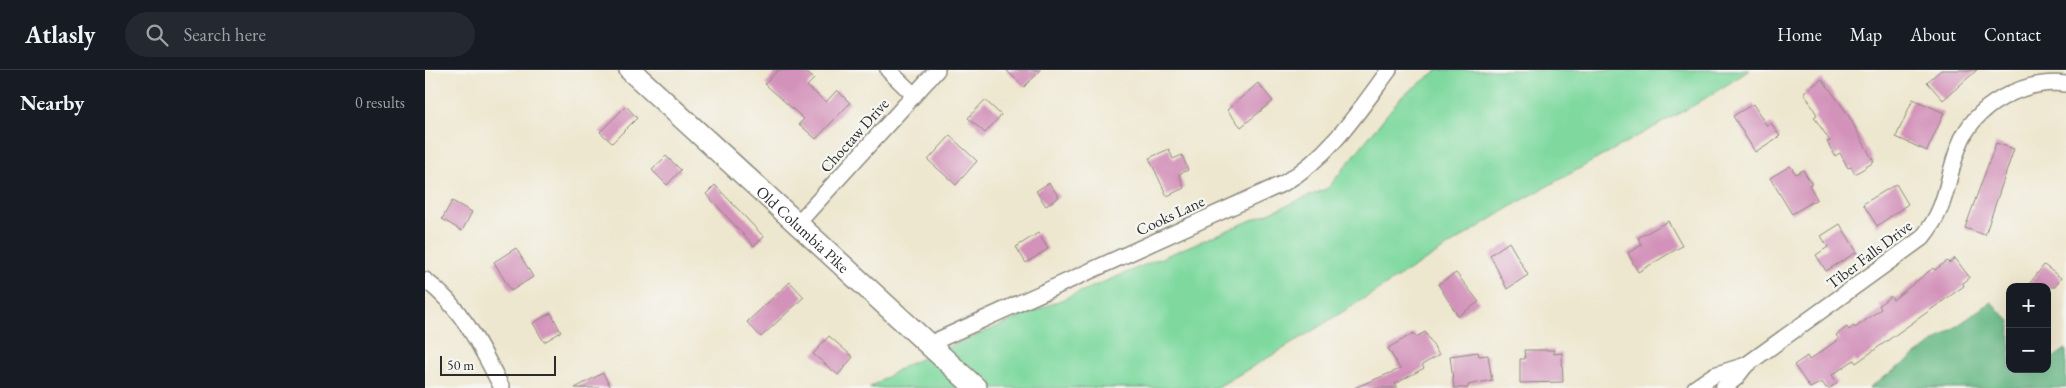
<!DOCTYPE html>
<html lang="en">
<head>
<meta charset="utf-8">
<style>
  :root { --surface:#171b24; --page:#242831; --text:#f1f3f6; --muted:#9ea1a6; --line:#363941 }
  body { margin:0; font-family:"EB Garamond",serif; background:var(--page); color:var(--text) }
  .controls { position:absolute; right:15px; bottom:15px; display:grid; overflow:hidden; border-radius:10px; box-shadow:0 5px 20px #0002 }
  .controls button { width:45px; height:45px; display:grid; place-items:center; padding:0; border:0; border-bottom:1px solid var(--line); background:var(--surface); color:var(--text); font:25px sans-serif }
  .scale { position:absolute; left:15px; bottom:12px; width:116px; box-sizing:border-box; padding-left:5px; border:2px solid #2b2b2b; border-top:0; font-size:14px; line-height:18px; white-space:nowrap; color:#2b2b2b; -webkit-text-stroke:4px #f6f6f2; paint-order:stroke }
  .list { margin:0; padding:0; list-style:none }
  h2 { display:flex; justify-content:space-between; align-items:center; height:65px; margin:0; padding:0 20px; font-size:21px }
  h2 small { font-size:16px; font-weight:400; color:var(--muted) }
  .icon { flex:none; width:28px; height:28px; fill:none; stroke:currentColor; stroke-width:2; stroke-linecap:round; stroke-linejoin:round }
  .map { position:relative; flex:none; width:1641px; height:318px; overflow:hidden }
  header { display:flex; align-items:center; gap:30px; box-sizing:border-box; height:70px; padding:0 25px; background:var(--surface); border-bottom:1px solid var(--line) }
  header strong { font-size:24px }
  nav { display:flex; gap:28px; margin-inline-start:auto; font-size:18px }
  .search { width:350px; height:45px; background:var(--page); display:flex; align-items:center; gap:12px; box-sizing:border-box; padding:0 18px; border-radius:28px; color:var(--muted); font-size:19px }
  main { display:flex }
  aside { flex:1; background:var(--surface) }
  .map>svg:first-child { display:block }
  .green { fill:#7fd99f; stroke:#558265 }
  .forest { fill:#67b986; stroke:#497258 }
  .building { fill:#d392ba }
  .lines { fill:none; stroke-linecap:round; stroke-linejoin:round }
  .street-casing { stroke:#8c897d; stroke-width:18 }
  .secondary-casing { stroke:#8c897d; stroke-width:24 }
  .street { stroke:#fff; stroke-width:15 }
  .secondary { stroke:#fff; stroke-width:21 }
  .labels { text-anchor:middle; stroke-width:4.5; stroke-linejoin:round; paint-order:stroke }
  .street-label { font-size:16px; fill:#2b2b2b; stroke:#f6f6f2 }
</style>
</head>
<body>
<header>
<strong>Atlasly</strong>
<div class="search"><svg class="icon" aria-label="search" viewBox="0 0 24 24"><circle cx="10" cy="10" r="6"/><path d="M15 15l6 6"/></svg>Search here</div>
<nav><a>Home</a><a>Map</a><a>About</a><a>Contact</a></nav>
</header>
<main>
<aside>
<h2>Nearby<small>0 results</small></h2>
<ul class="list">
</ul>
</aside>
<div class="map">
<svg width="1641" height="318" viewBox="0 0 1641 318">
  <rect width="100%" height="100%" fill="#f6f6f2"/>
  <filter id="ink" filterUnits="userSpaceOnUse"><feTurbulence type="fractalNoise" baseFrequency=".02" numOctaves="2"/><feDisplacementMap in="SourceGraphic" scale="10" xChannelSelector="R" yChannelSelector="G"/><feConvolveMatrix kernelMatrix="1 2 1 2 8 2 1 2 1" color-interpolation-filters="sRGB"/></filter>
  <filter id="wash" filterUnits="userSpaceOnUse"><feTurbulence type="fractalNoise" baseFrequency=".0096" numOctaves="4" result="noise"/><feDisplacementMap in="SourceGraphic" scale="20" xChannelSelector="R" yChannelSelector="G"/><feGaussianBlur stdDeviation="1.12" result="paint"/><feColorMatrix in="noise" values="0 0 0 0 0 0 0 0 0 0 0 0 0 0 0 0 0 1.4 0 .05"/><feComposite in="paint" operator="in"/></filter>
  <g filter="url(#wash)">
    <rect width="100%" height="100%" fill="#eee7cf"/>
    <path class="green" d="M1013,0H1325L1271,34L1092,133L863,276L791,318H444L481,295L903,118L976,27Z"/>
    <path class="forest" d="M1566,232L1585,251V299H1622V288L1625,290L1641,279V318H1444Z"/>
    <g id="blocks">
      <g class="building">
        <path d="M353,0H379L389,9L382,16L401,32L412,20L425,33L391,69L374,54L379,49L340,14Z"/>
        <path d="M581,0H616L599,17Z"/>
        <path d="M1516,0H1552L1518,30L1502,12Z"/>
        <path d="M1397,9L1422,43L1449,92L1430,104L1426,97L1423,98L1415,83L1410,86L1402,72L1405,71L1389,47L1392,45L1379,22Z"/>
        <path d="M833,13L848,31L816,57L802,40Z"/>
        <path d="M1488,29L1519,43L1502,81L1471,67Z"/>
        <path d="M560,30L576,45L560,63L543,48Z"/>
        <path d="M1328,34L1342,56L1346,53L1355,66L1330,82L1308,46Z"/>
        <path d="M201,36L212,48L187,73L175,62Z"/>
        <path d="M525,66L552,91L531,115L503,90Z"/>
        <path d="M1571,73L1589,79L1560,165L1540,158Z"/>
        <path d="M744,79L748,89L757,85L763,100L754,104L759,118L742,126L724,88Z"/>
        <path d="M241,86L256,100L242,115L227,100Z"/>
        <path d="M1365,96L1371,104L1378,100L1387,114L1384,115L1392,129L1367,144L1345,108Z"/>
        <path d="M624,113L634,127L621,136L611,121Z"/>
        <path d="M1471,114L1483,134L1452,156L1438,134Z"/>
        <path d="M290,115L339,167L329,176L281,124Z"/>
        <path d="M27,131L47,142L37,161L17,149Z"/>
        <path d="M1243,151L1257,176L1213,202L1203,183L1217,175L1213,168Z"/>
        <path d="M1415,154L1432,182L1401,201L1391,185L1403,177L1396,166Z"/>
        <path d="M613,163L623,179L601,193L591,177Z"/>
        <path d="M1084,172L1103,205L1082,219L1065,185Z"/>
        <path d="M91,178L108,207L86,221L69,192Z"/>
        <path d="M1530,188L1545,208L1538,213L1539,216L1431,293L1429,290L1407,305L1412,313L1405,318H1401L1397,312L1385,318L1369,295L1382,286L1384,290L1414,269L1411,265L1422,257L1424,260L1429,256L1430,258L1456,239L1454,235L1466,226L1468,230L1508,198L1510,200L1522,191L1524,193Z"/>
        <path d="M1619,195L1636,208L1630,217H1602Z"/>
        <path d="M1031,203L1054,232L1033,246L1013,214Z"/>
        <path d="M365,212L379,227L336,267L322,252Z"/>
        <path d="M126,243L136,262L119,272L108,253Z"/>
        <path d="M1000,262L1014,285L997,295L999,298L970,314L972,318H929L975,299L963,278L989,263L991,267Z"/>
        <path d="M404,266L428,287L413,305L388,284Z"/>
        <path d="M1099,280H1129V284L1137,283L1138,312L1095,313V289H1100Z"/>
        <path d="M1053,282L1054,286L1063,285L1067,310L1043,315V318H1029L1025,286Z"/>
        <path d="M178,303L186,318H150Z"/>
      </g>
    </g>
  </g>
  <g filter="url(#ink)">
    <use href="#blocks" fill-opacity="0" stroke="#8c897d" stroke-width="1"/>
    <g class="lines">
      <defs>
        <g id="street">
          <path d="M463,0L489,25"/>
          <path d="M372,154L512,0"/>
          <path d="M0,210C37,237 56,277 77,318"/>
          <path d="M504,274L859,113C905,86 933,42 964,0"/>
          <path d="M1270,318L1289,305L1321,295"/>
          <path d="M1298,318L1311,308L1321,295L1497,168C1524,135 1520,112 1534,76C1549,35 1599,9 1641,14"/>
        </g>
        <g id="secondary">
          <path id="s1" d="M205,0L551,318"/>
        </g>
      </defs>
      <use href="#street" class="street-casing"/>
      <use href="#secondary" class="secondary-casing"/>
      <use href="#street" class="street"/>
      <use href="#secondary" class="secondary"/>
    </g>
  </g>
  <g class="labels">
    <g class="street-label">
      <text transform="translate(429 65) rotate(-48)" y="6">Choctaw Drive</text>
      <text transform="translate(745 145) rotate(-25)" y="6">Cooks Lane</text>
      <text dy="6" stroke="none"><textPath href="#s1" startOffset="235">Old Columbia Pike</textPath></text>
      <text transform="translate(1444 184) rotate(-37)" y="6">Tiber Falls Drive</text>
    </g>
  </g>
</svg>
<div class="controls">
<button>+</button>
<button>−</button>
</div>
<div class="scale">50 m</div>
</div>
</main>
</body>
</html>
